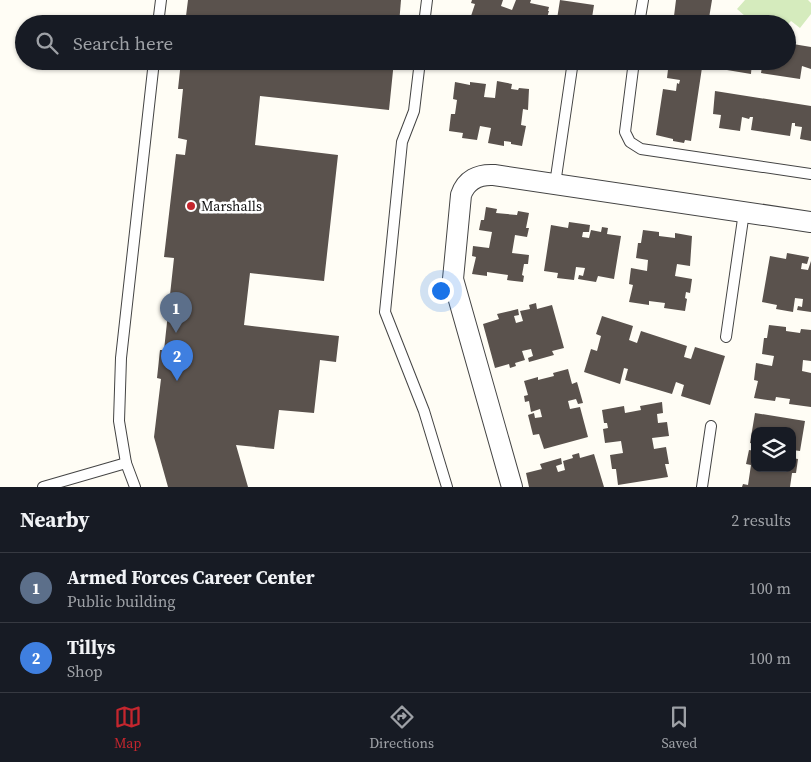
<!DOCTYPE html>
<html lang="en">
<head>
<meta charset="utf-8">
<style>
  :root { --surface:#171b24; --page:#242831; --text:#f1f3f6; --muted:#9ea1a6; --line:#363941; --accent:#c4262e }
  body { margin:0; font-family:"Source Serif 4",serif; background:var(--page); color:var(--text) }
  .controls { position:absolute; right:15px; bottom:15px; display:grid; overflow:hidden; border-radius:10px; box-shadow:0 1px 4px #0004 }
  .controls button { width:45px; height:45px; display:grid; place-items:center; padding:0; border:0; border-bottom:1px solid var(--line); background:var(--surface); color:var(--text); font:25px sans-serif }
  .you { position:absolute; left:440px; top:290px; width:18px; height:18px; margin:-12px; border:4px solid #fff; border-radius:50%; background:#1a73e8; box-shadow:0 0 0 8px #1a73e833 }
  .badge { display:grid; place-items:center; width:32px; height:32px; border-radius:50%; background:var(--accent); color:#fff; font-size:16px; font-weight:700 }
  .pin { position:absolute; translate:-50% -41px; filter:drop-shadow(0 1px 2px #0008) }
  .pin::after { content:''; position:absolute; top:26px; width:18px; height:15px; background:inherit; clip-path:polygon(0 0,100% 0,50% 100%) }
  .list { margin:0; padding:0; list-style:none }
  h2 { display:flex; justify-content:space-between; align-items:center; height:65px; margin:0; padding:0 20px; font-size:21px }
  h2 small { font-size:16px; font-weight:400; color:var(--muted) }
  .list li { display:grid; grid-template-columns:32px 1fr auto; gap:15px; align-items:center; box-sizing:border-box; height:70px; padding:0 20px; border-top:1px solid var(--line) }
  .list b { display:block; font-size:19px; white-space:nowrap }
  .list p { margin:0; font-size:16px; white-space:nowrap; color:var(--muted) }
  .list em { font-size:16px; font-style:normal; color:var(--muted) }
  .icon { flex:none; width:28px; height:28px; fill:none; stroke:currentColor; stroke-width:2; stroke-linecap:round; stroke-linejoin:round }
  .map { position:relative; flex:none; width:811px; height:487px; overflow:hidden }
  .search { position:absolute; background:var(--surface); box-shadow:0 1px 4px #0004; left:15px; right:15px; top:15px; height:55px; display:flex; align-items:center; gap:12px; box-sizing:border-box; padding:0 18px; border-radius:28px; color:var(--muted); font-size:19px }
  .sheet { height:205px; background:var(--surface) }
  nav { display:flex; justify-content:space-around; align-items:center; box-sizing:border-box; height:70px; border-top:1px solid var(--line); background:var(--surface); font-size:14px; color:var(--muted) }
  nav a { display:grid; justify-items:center; gap:2px }
  nav .on { color:var(--accent) }
  .map>svg:first-child { display:block }
  .green { fill:#d5ebbd }
  .building { fill:#5a524d }
  .lines { fill:none; stroke-linecap:round; stroke-linejoin:round }
  .lane-casing { stroke:#444; stroke-width:12 }
  .street-casing { stroke:#444; stroke-width:22 }
  .lane { stroke:#fff; stroke-width:10 }
  .street { stroke:#fff; stroke-width:20 }
  .poi-dot { fill:#c4262e; stroke:#fff; stroke-width:2 }
  .labels { text-anchor:middle; stroke-width:5; stroke-linejoin:round; paint-order:stroke }
  .poi-label { font-size:14px; fill:#111; stroke:#fff; text-anchor:start }
</style>
</head>
<body>
<div class="map">
<svg width="811" height="487" viewBox="0 0 811 487">
  <rect width="100%" height="100%" fill="#fffdf5"/>
  <path class="green" d="M745,0H808L811,3V14L800,28L791,21L787,25V24L772,22L764,24L757,18L753,23L737,9Z"/>
  <g class="building">
    <path d="M188,0H401L399,24H185Z"/>
    <path d="M472,0H503L501,6L512,10L516,0H531L530,3L549,7L548,11H549L545,24H464L466,18L470,19L475,4L471,3Z"/>
    <path d="M560,0L594,5L591,24H575V21L557,19Z"/>
    <path d="M676,0H712L708,24H673Z"/>
    <path d="M787,43L811,47V69L802,66L800,79L761,73L763,61H787Z"/>
    <path d="M181,61H394L389,110L260,96L255,145L338,155L324,281L250,273L244,325L339,336L336,362L320,360L314,413L279,410L274,449L236,445L248,487H168L154,437L161,379L157,378L160,350H164L174,258L164,257L176,154L185,155L187,140L178,138L183,89H178Z"/>
    <path d="M669,61H703L691,141L685,140L684,143L673,141V139L656,135L663,89L676,91L677,83L679,84L680,80L667,78Z"/>
    <path d="M722,61H752L751,74L721,69Z"/>
    <path d="M497,81L512,84L511,89L518,90L519,88L529,89L528,110L523,109L521,125L526,126L522,146L511,144V142L504,141V146L488,143L491,128L480,126L477,140L462,138L463,133L449,131L451,114H455L457,100L453,99L455,82L470,85V82L486,84L484,97L495,98Z"/>
    <path d="M715,91L811,106V141L800,139L802,127L795,126V123H792L790,136L751,130L753,117H750L749,119L742,117L740,131L719,128L721,115L713,114Z"/>
    <path d="M486,207L497,209L496,213L517,215L518,211L529,213L526,228H529L527,237L515,235L512,253L529,255L528,264H524L522,275L524,276L523,282L507,280L508,275L487,272V276L472,274L476,257L472,256L473,246L489,248L492,232L479,230L481,220H484Z"/>
    <path d="M569,222L590,225L589,232H583L582,237L589,238L591,230L601,232L602,227L608,228L607,234L621,236L614,279L598,276L596,282L578,279L579,275L583,276L585,268L576,267L574,280L557,278L558,273L544,271L551,225L568,228Z"/>
    <path d="M643,230L659,232V236L675,238V233L692,236L690,266L677,264L675,276L692,279L690,293L686,292L685,298L687,299L685,311L664,308L665,303L649,301V305L629,302L633,285L629,284L631,268L647,271L648,260L636,258L638,243H641Z"/>
    <path d="M787,253L809,257L807,264L802,263L801,269L808,270L811,261V312L797,310L798,306L802,307L803,299L795,298L793,312L776,309L777,305L762,302L770,256L786,259Z"/>
    <path d="M536,303L537,309L552,305L564,348L552,351L554,355L529,362L528,358L533,356L531,349L522,351L525,360L515,363L516,366L510,368L509,364L495,368L483,324L499,319L497,314L518,309L519,315L514,316L516,323L523,321L520,311L530,309L529,305Z"/>
    <path d="M602,316L633,326L629,340L637,343L641,331L687,346L684,357L691,359L695,347L725,356L710,405L681,396L684,385L676,382L672,394L625,380L628,369L624,368L620,384L584,372L591,349L597,351L601,336L596,334Z"/>
    <path d="M769,325L786,327V331L800,333L801,329L811,330V361L803,360L802,371L811,373V407L789,404L790,399L776,397L775,401L754,398L758,381L754,380L756,363L772,366L774,356L762,354L764,338H767Z"/>
    <path d="M568,369L572,384L577,382L583,403L578,404L576,399L568,401L570,409L580,407L588,437L544,449L539,434L533,435L528,415L534,413L535,418L542,417L540,409L531,412L529,401L525,402L524,396L528,395L524,381L538,377V380L554,376L553,373Z"/>
    <path d="M662,402L663,413L657,414L658,423L667,422L669,436L652,438L654,449L666,447L669,464H665L668,477L618,485L616,469H612L610,455L623,453L621,441L605,443L603,429L608,428L607,423H604L602,410L624,406L625,413L641,410L640,406Z"/>
    <path d="M755,413L805,421L800,451L792,450V431H755V444L750,443Z"/>
    <path d="M749,450L755,451V468H792V458L798,459L796,473H792L790,487H742L743,484L748,485L751,465L746,464Z"/>
    <path d="M579,453L580,458L594,454L604,487H529L526,473L542,469L540,464L561,458L562,464L556,466L558,472L565,470L563,461L573,458L572,455Z"/>
  </g>
  <g class="lines">
    <defs>
      <g id="lane">
        <path d="M158,24L161,0"/>
        <path d="M424,24L427,0"/>
        <path d="M639,24L643,0"/>
        <path d="M420,61L414,111L402,142L385,312L424,411L447,487"/>
        <path d="M634,61L625,132L630,142L641,149L811,174"/>
        <path d="M555,184L573,61"/>
        <path d="M726,337L744,212"/>
        <path d="M43,487L126,463"/>
        <path d="M135,487L126,463L119,421L121,358L154,61"/>
        <path d="M702,487L711,426"/>
      </g>
      <path id="street" d="M512,487L453,279L461,195C466,180 478,174 494,175L811,222"/>
    </defs>
    <use href="#lane" class="lane-casing"/>
    <use href="#street" class="street-casing"/>
    <use href="#lane" class="lane"/>
    <use href="#street" class="street"/>
  </g>
  <circle class="poi-dot" cx="191" cy="206" r="5"/>
  <g class="labels">
    <g class="poi-label">
      <text x="201" y="211">Marshalls</text>
    </g>
  </g>
</svg>
<div class="controls">
<button><svg class="icon" aria-label="layers" viewBox="0 0 24 24"><path d="M12 4l9 5-9 5-9-5zM3 14l9 5 9-5"/></svg></button>
</div>
<div class="you"></div>
<div class="pin badge" style="left:176px;top:333px;background:#5c6f8a">1</div>
<div class="pin badge" style="left:177px;top:381px;background:#3f7fe0">2</div>
<div class="search"><svg class="icon" aria-label="search" viewBox="0 0 24 24"><circle cx="10" cy="10" r="6"/><path d="M15 15l6 6"/></svg>Search here</div>
</div>
<section class="sheet">
<h2>Nearby<small>2 results</small></h2>
<ul class="list">
<li><span class="badge" style="background:#5c6f8a">1</span><div><b>Armed Forces Career Center</b><p>Public building</p></div><em>100 m</em></li>
<li><span class="badge" style="background:#3f7fe0">2</span><div><b>Tillys</b><p>Shop</p></div><em>100 m</em></li>
</ul>
</section>
<nav>
<a class="on"><svg class="icon" aria-label="map" viewBox="0 0 24 24"><path d="M3 6l6-2 6 2 6-2v14l-6 2-6-2-6 2zM9 4v14M15 6v14"/></svg>Map</a>
<a><svg class="icon" aria-label="directions" viewBox="0 0 24 24"><path d="M12 3l9 9-9 9-9-9zM9 14v-3h6M13 9l2 2-2 2"/></svg>Directions</a>
<a><svg class="icon" aria-label="saved" viewBox="0 0 24 24"><path d="M7 4h10v16l-5-4-5 4z"/></svg>Saved</a>
</nav>
</body>
</html>
